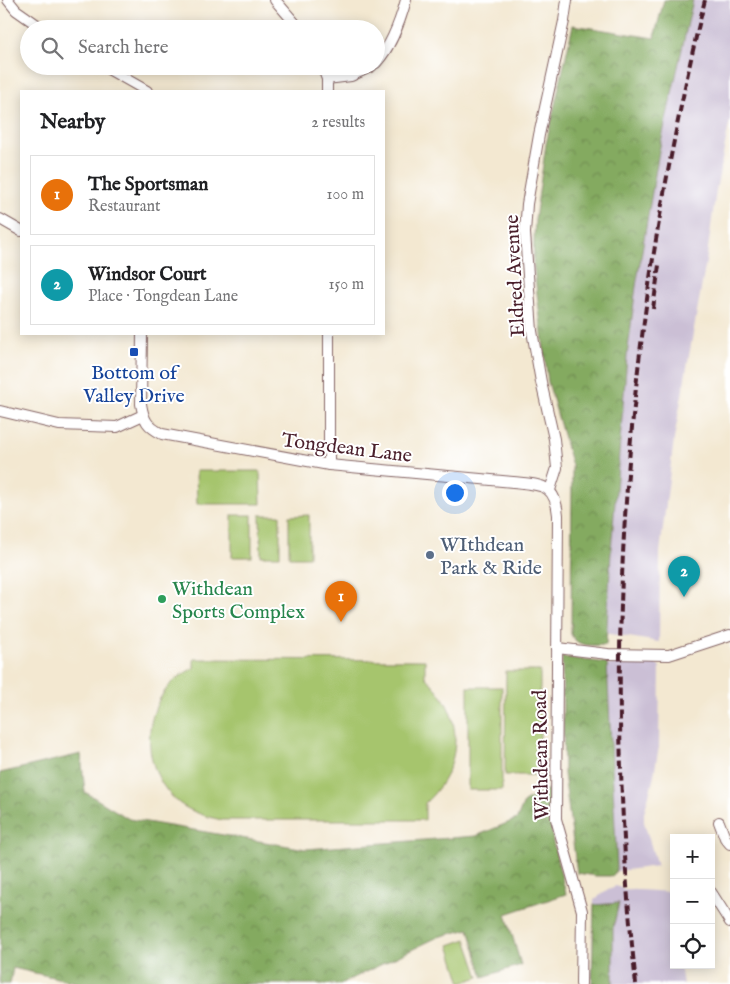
<!DOCTYPE html>
<html lang="en">
<head>
<meta charset="utf-8">
<style>
  :root { --surface:#fff; --page:#f6f6f6; --text:#202124; --muted:#757577; --line:#e0e0e0; --accent:#db2777 }
  body { margin:0; font-family:"IM FELL English",serif; background:var(--page); color:var(--text) }
  .controls { position:absolute; right:15px; bottom:15px; display:grid; overflow:hidden; border-radius:0px; box-shadow:0 2px 12px #0003 }
  .controls button { width:45px; height:45px; display:grid; place-items:center; padding:0; border:0; border-bottom:1px solid var(--line); background:var(--surface); color:var(--text); font:25px sans-serif }
  .you { position:absolute; left:454px; top:492px; width:18px; height:18px; margin:-12px; border:4px solid #fff; border-radius:50%; background:#1a73e8; box-shadow:0 0 0 8px #1a73e833 }
  .badge { display:grid; place-items:center; width:32px; height:32px; border-radius:50%; background:var(--accent); color:#fff; font-size:16px; font-weight:700 }
  .pin { position:absolute; translate:-50% -41px; filter:drop-shadow(0 1px 2px #0008) }
  .pin::after { content:''; position:absolute; top:26px; width:18px; height:15px; background:inherit; clip-path:polygon(0 0,100% 0,50% 100%) }
  .list { margin:0; padding:0; list-style:none }
  h2 { display:flex; justify-content:space-between; align-items:center; height:65px; margin:0; padding:0 20px; font-size:21px }
  h2 small { font-size:16px; font-weight:400; color:var(--muted) }
  .list li { display:grid; grid-template-columns:32px 1fr auto; gap:15px; align-items:center; box-sizing:border-box; height:80px; margin:0 10px 10px; padding:0 10px; border:1px solid var(--line); border-radius:0px }
  .list b { display:block; font-size:19px; white-space:nowrap }
  .list p { margin:0; font-size:16px; white-space:nowrap; color:var(--muted) }
  .list em { font-size:16px; font-style:normal; color:var(--muted) }
  .icon { flex:none; width:28px; height:28px; fill:none; stroke:currentColor; stroke-width:2; stroke-linecap:round; stroke-linejoin:round }
  .map { position:relative; flex:none; width:730px; height:984px; overflow:hidden }
  .search { position:absolute; background:var(--surface); box-shadow:0 2px 12px #0003; left:20px; top:20px; width:365px; height:55px; display:flex; align-items:center; gap:12px; box-sizing:border-box; padding:0 18px; border-radius:28px; color:var(--muted); font-size:19px }
  .panel { position:absolute; background:var(--surface); box-shadow:0 2px 12px #0003; left:20px; top:90px; width:365px; height:245px; border-radius:0px }
  .map>svg:first-child { display:block }
  .railway { fill:#cbbfd5 }
  .forest { fill:url(#forest-crowns); stroke:#676446 }
  .pitch { fill:#a6c56d; stroke:#78724c }
  .lines { fill:none; stroke-linecap:round; stroke-linejoin:round }
  .minor-casing { stroke:#856565; stroke-width:12 }
  .minor { stroke:#fff; stroke-width:10 }
  .rail { stroke:#4a1f2b; stroke-width:4; stroke-dasharray:8 4; stroke-linecap:butt }
  .transit-dot { fill:#1a4fb4; stroke:#fff; stroke-width:2 }
  .service-dot { fill:#5c6f8a; stroke:#fff; stroke-width:2 }
  .leisure-dot { fill:#2e9e5b; stroke:#fff; stroke-width:2 }
  .labels { text-anchor:middle; stroke-width:4; stroke-linejoin:round; paint-order:stroke }
  .street-label { font-size:20px; fill:#4a1f2b; stroke:#fff }
  .transit-label { font-size:20px; fill:#164399; stroke:#fff }
  .service-label { font-size:20px; fill:#4e5e75; stroke:#fff; text-anchor:start }
  .leisure-label { font-size:20px; fill:#27864d; stroke:#fff; text-anchor:start }
</style>
</head>
<body>
<div class="map">
<svg width="730" height="984" viewBox="0 0 730 984">
  <defs>
    <pattern id="forest-crowns" width="20" height="18" patternUnits="userSpaceOnUse" patternTransform="scale(1.25)"><rect width="20" height="18" fill="#84aa60"/><path d="M2 6a3 3 0 1 1 6 0M12 15a3 3 0 1 1 6 0" fill="none" stroke="#6e8a4f"/></pattern>
  </defs>
  <rect width="100%" height="100%" fill="#fff"/>
  <filter id="ink" filterUnits="userSpaceOnUse"><feTurbulence type="fractalNoise" baseFrequency=".02" numOctaves="2"/><feDisplacementMap in="SourceGraphic" scale="10" xChannelSelector="R" yChannelSelector="G"/><feConvolveMatrix kernelMatrix="1 2 1 2 8 2 1 2 1" color-interpolation-filters="sRGB"/></filter>
  <filter id="wash" filterUnits="userSpaceOnUse"><feTurbulence type="fractalNoise" baseFrequency=".0096" numOctaves="4" result="noise"/><feDisplacementMap in="SourceGraphic" scale="20" xChannelSelector="R" yChannelSelector="G"/><feGaussianBlur stdDeviation="1.12" result="paint"/><feColorMatrix in="noise" values="0 0 0 0 0 0 0 0 0 0 0 0 0 0 0 0 0 1.4 0 .05"/><feComposite in="paint" operator="in"/></filter>
  <g filter="url(#wash)">
    <rect width="100%" height="100%" fill="#f3e8d1"/>
    <g class="railway">
      <path d="M664,0H730V120L716,190L707,256L674,439L660,552L659,642L598,632Z"/>
      <path d="M630,661H654L660,668L659,747L653,780L644,813V822L657,866L611,872L602,667L616,663L628,664Z"/>
      <path d="M616,886L624,889L671,892L674,915V965H680L683,984H591L594,900L608,889Z"/>
    </g>
    <g class="forest">
      <path d="M664,0H693L659,151L636,286L627,356L611,551L606,645C592,645 577,648 571,634L572,466L548,382L533,261L535,219L546,144L573,25L654,38Z"/>
      <path d="M562,657L607,663L617,868L613,876H596L577,873L564,774Z"/>
      <path d="M81,754L85,792L129,819L306,849L476,836L517,819L524,802L548,789L553,842L566,894L506,914L521,965L483,977L469,929L438,937L341,984H83L13,968L10,984H0V773Z"/>
      <path d="M619,903L613,928V984H592L594,905Z"/>
    </g>
    <g class="pitch">
      <path d="M196,471H260L261,504H197Z"/>
      <rect x="232" y="515" width="20" height="42"/>
      <path d="M260,515H280V556H261Z"/>
      <path d="M309,515V557H289V516Z"/>
      <path d="M194,659L425,660V677C466,713 464,767 425,803V820H222C207,817 191,812 179,803C142,773 139,712 175,680C181,675 188,671 194,668Z"/>
      <path d="M506,671H540V775H505Z"/>
      <rect x="468" y="687" width="34" height="103"/>
      <path d="M466,939L479,977L461,983L449,945Z"/>
    </g>
  </g>
  <g filter="url(#ink)">
    <g class="lines">
      <defs>
        <g id="minor">
          <path d="M8,0L16,10L43,29"/>
          <path d="M275,0L300,29"/>
          <path d="M376,63C392,45 400,22 406,0"/>
          <path d="M103,66L147,91"/>
          <path d="M322,66L327,79V91"/>
          <path d="M327,79L351,76L372,66"/>
          <path d="M0,219L21,231"/>
          <path d="M142,334L141,404C144,421 147,426 162,434L329,465L513,482C541,485 555,483 558,515L556,819L582,911L581,984"/>
          <path d="M0,411L59,425L117,427L143,415"/>
          <path d="M329,465V334"/>
          <path d="M550,490L557,468L554,439L541,382L532,331L525,233L527,204L539,135L564,21L567,0"/>
          <path d="M557,648L608,654L669,655L730,635"/>
          <path d="M719,822L725,838L730,844"/>
          <path d="M711,892L730,922"/>
        </g>
      </defs>
      <use href="#minor" class="minor-casing"/>
      <use href="#minor" class="minor"/>
      <g class="rail">
        <path d="M653,309L659,265"/>
        <path d="M636,984C606,712 618,434 669,166C680,110 691,55 705,0"/>
      </g>
    </g>
  </g>
  <rect class="transit-dot" x="129" y="347" width="10" height="10" rx="2.5"/>
  <circle class="service-dot" cx="430" cy="555" r="5"/>
  <circle class="leisure-dot" cx="162" cy="599" r="5"/>
  <g class="labels">
    <g class="street-label">
      <text transform="translate(514 276) rotate(-93)" y="7">Eldred Avenue</text>
      <text transform="translate(347 447) rotate(7)" y="7">Tongdean Lane</text>
      <text transform="translate(540 755) rotate(-91)" y="7">Withdean Road</text>
    </g>
    <g class="transit-label">
      <text x="134" y="379">Bottom of<tspan x="134" dy="23">Valley Drive</tspan></text>
    </g>
    <g class="service-label">
      <text x="440" y="551">WIthdean<tspan x="440" dy="23">Park &amp; Ride</tspan></text>
    </g>
    <g class="leisure-label">
      <text x="172" y="595">Withdean<tspan x="172" dy="23">Sports Complex</tspan></text>
    </g>
  </g>
</svg>
<div class="controls">
<button>+</button>
<button>−</button>
<button><svg class="icon" aria-label="locate" viewBox="0 0 24 24"><circle cx="12" cy="12" r="6"/><path d="M12 2v4M12 18v4M2 12h4M18 12h4"/></svg></button>
</div>
<div class="you"></div>
<div class="pin badge" style="left:341px;top:622px;background:#e8710a">1</div>
<div class="pin badge" style="left:684px;top:597px;background:#0f9aa8">2</div>
<div class="search"><svg class="icon" aria-label="search" viewBox="0 0 24 24"><circle cx="10" cy="10" r="6"/><path d="M15 15l6 6"/></svg>Search here</div>
<section class="panel">
<h2>Nearby<small>2 results</small></h2>
<ul class="list">
<li><span class="badge" style="background:#e8710a">1</span><div><b>The Sportsman</b><p>Restaurant</p></div><em>100 m</em></li>
<li><span class="badge" style="background:#0f9aa8">2</span><div><b>Windsor Court</b><p>Place · Tongdean Lane</p></div><em>150 m</em></li>
</ul>
</section>
</div>
</body>
</html>
